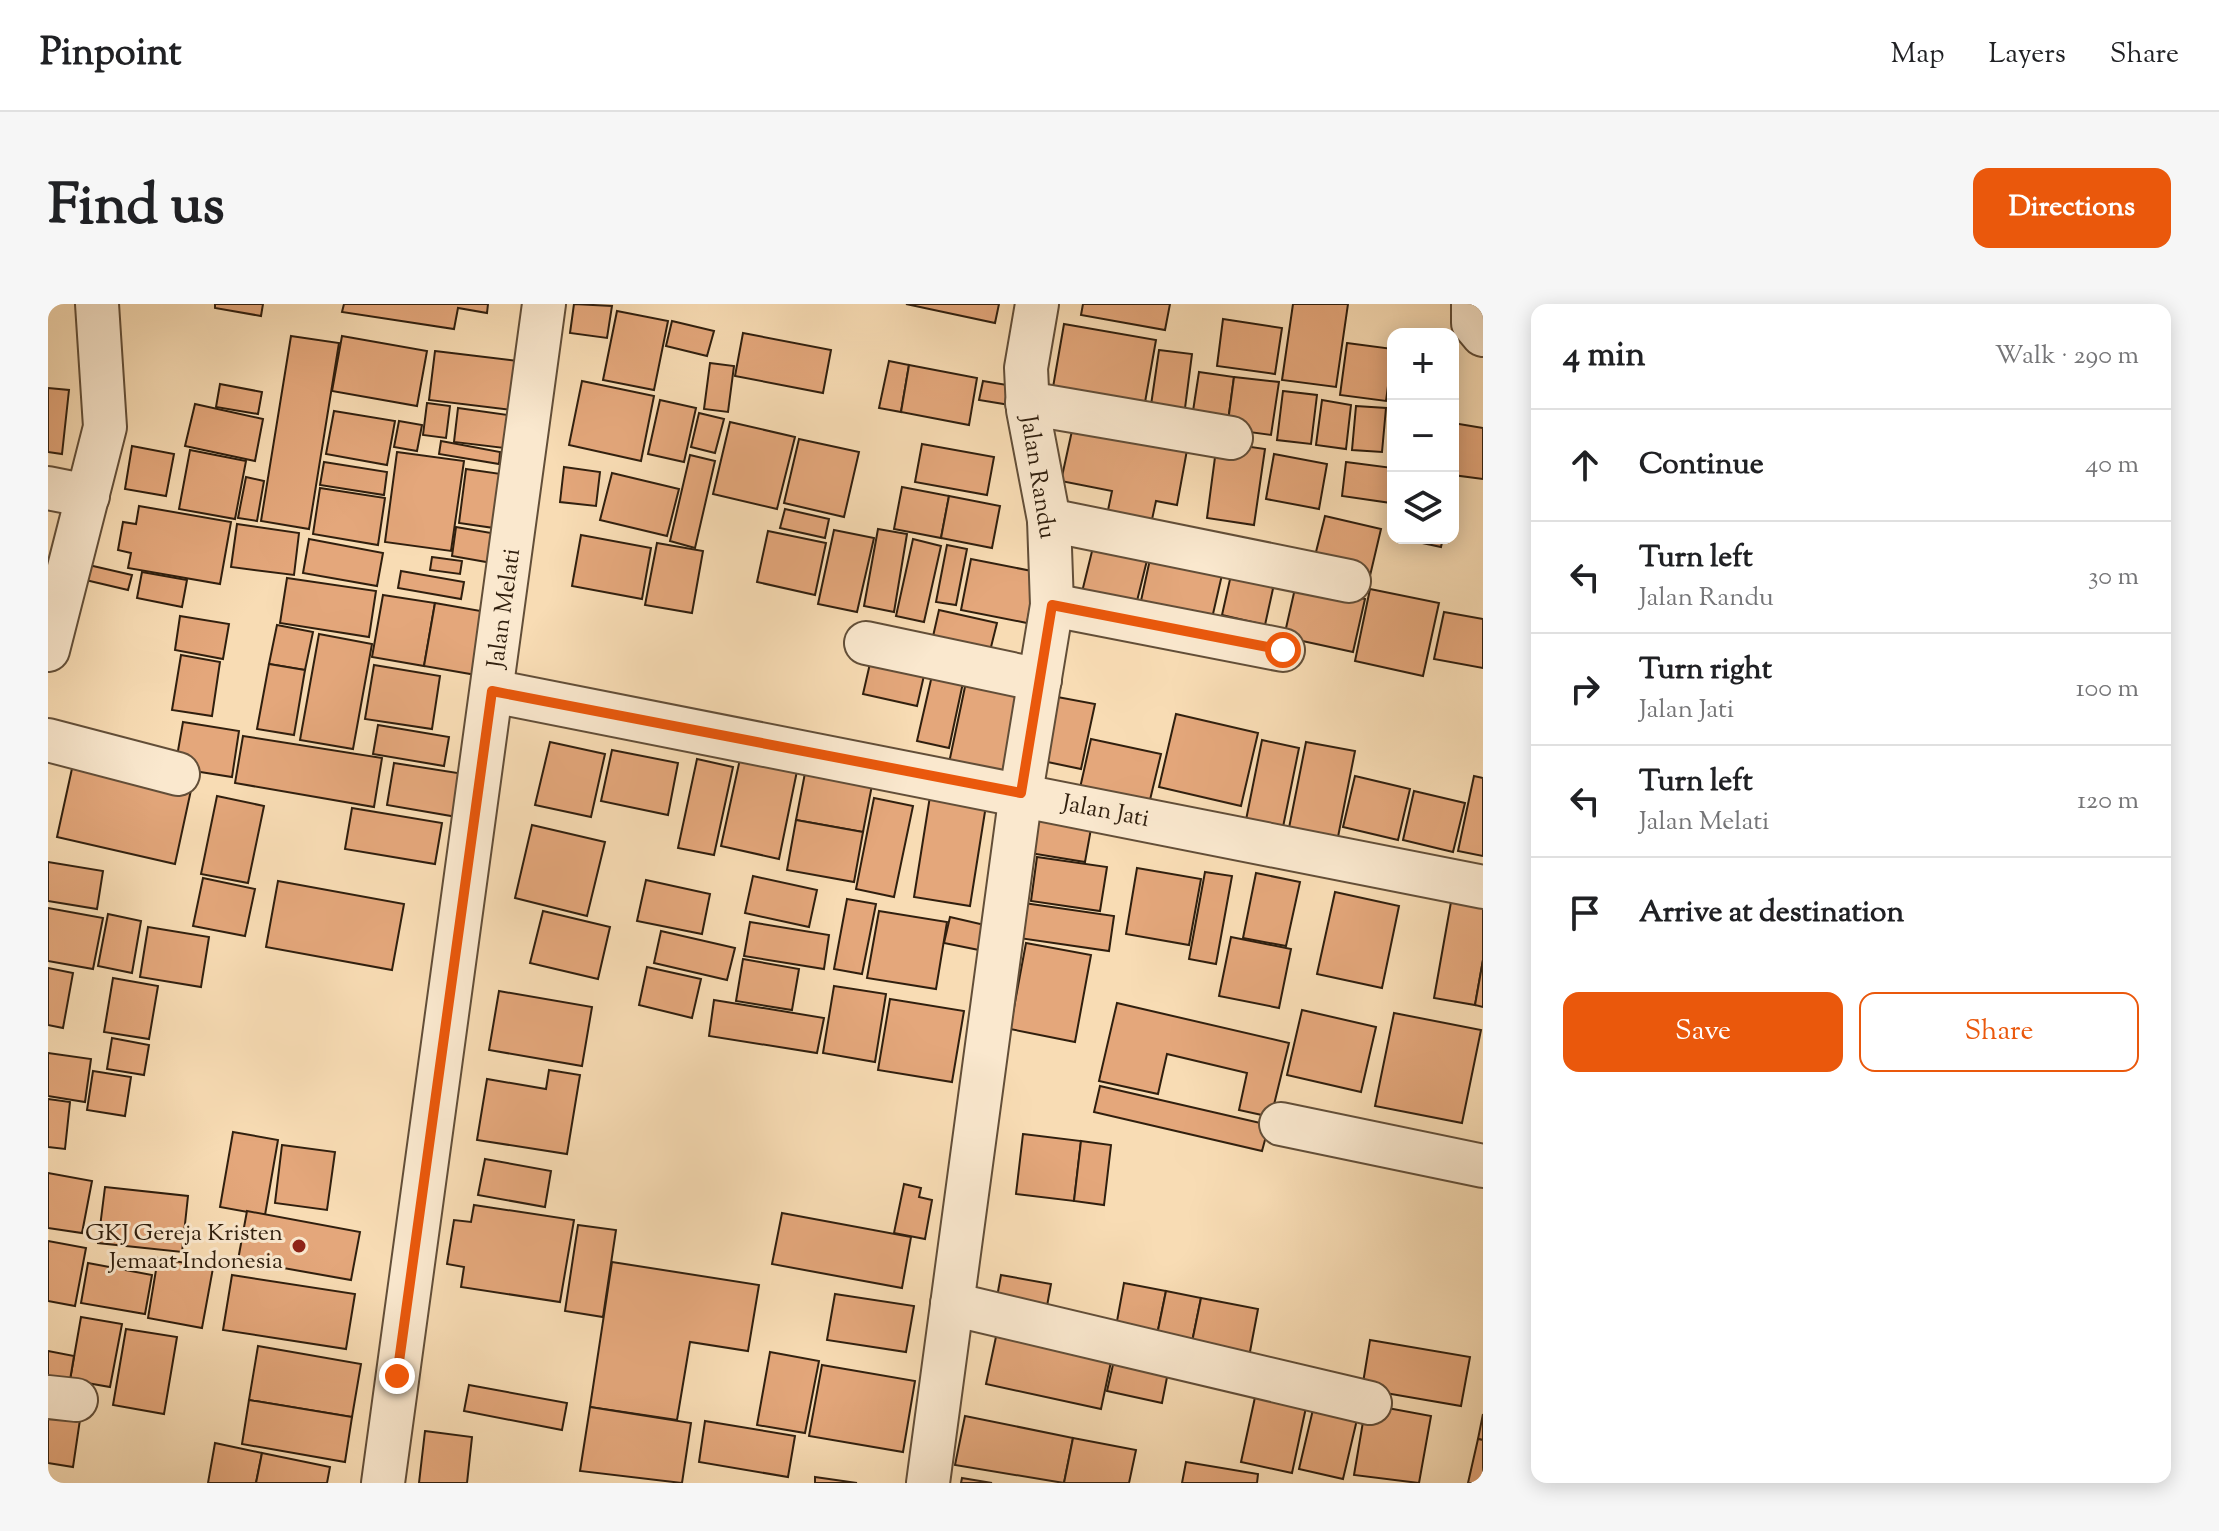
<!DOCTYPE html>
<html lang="en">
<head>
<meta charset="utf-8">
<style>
  :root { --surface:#fff; --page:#f6f6f6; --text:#202124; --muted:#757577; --line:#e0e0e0; --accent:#ea580c }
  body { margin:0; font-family:"Sorts Mill Goudy",serif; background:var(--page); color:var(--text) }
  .controls { position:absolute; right:24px; top:24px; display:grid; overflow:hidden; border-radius:16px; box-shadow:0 4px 20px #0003 }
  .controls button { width:72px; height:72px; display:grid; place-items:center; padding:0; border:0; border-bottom:2px solid var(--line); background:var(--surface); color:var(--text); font:40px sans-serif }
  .stop { position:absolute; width:24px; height:24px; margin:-18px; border:6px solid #ea580c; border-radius:50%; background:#fff }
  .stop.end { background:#ea580c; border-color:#fff; box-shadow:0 2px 8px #0008 }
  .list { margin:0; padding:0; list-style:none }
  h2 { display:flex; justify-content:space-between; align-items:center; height:104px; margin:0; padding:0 32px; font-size:34px }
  h2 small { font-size:26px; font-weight:400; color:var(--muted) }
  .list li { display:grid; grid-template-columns:52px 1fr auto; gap:24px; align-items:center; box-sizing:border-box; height:112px; padding:0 32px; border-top:2px solid var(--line) }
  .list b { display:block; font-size:30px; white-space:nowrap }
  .list p { margin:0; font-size:26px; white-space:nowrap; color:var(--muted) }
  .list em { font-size:26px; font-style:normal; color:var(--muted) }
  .actions { display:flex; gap:16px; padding:24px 32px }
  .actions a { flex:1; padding:18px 0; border:2px solid var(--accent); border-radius:16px; text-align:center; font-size:28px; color:var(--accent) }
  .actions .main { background:var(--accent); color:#fff }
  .icon { flex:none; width:44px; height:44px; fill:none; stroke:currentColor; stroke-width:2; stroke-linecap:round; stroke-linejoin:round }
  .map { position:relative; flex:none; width:1435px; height:1179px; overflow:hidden; border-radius:16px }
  header { display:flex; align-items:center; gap:48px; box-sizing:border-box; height:112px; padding:0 40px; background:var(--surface); border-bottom:2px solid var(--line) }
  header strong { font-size:38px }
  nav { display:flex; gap:44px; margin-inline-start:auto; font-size:28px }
  .intro { display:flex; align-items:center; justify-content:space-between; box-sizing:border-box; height:192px; padding:0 48px }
  h1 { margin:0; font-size:56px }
  .button { padding:20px 36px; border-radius:16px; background:var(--accent); color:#fff; font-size:28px; font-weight:700 }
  main { display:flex; gap:48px; padding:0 48px }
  aside { flex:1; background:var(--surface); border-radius:16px; box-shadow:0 4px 20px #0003 }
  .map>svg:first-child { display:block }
  .building { fill:#e4a77b; stroke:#301f0e; stroke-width:2 }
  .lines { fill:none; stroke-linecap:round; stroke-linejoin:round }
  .minor-casing { stroke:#624e38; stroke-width:46 }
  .minor { stroke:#fae8ce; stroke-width:42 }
  .route { stroke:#ea580c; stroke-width:10 }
  .poi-dot { fill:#8f2418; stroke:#fae8ce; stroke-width:3 }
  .labels { text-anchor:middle; stroke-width:6; stroke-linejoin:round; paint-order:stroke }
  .street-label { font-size:24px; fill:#301f0e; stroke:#fae8ce }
  .poi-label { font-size:24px; fill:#301f0e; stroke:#fae8ce; text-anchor:end }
</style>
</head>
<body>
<header>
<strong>Pinpoint</strong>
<nav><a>Map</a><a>Layers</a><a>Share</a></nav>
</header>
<div class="intro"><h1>Find us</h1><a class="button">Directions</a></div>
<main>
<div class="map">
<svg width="1435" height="1179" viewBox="0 0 1435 1179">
  <rect width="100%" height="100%" fill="#f8dcb4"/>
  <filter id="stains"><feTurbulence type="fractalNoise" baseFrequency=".0025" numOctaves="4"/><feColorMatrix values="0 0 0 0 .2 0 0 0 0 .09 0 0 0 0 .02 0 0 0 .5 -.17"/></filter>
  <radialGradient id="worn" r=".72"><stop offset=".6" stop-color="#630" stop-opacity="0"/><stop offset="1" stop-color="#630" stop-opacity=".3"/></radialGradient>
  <g class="building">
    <path d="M167,0H215L213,12L167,4Z"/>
    <path d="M296,0H440L439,9L410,4L406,25L294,8Z"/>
    <path d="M526,0L564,2L559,34L522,29Z"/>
    <path d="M858,0H951L947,19Z"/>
    <path d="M1035,0H1122L1117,26L1033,11Z"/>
    <path d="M1245,0H1300L1288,83L1234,76Z"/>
    <path d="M569,7L620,17L606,86L555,76Z"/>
    <path d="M1175,15L1234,24L1227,70L1169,62Z"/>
    <path d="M624,17L666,27L659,52L618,42Z"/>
    <path d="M1016,20L1108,36L1096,104L1004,89Z"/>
    <path d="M695,29L783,46L775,89L687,72Z"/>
    <path d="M243,32L291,39L261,225L213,217Z"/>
    <path d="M294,32L379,47L369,102L284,87Z"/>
    <path d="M1299,39L1345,45L1338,97L1292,91Z"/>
    <path d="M1111,46L1144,50L1136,112L1102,108Z"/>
    <path d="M387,47L470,57L464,106L381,96Z"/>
    <path d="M841,57L861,61L853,108L831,104Z"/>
    <path d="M662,59L686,62L680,108L656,105Z"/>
    <path d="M861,61L929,74L921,121L853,108Z"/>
    <path d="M1151,68L1186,73L1179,125L1143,120Z"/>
    <path d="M1186,73L1231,78L1223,131L1179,125Z"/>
    <path d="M534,77L606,92L593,157L521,141Z"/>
    <path d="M935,77L965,82L962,101L931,96Z"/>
    <path d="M172,80L214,88L210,110L168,103Z"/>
    <path d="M0,84L21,86L14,150L0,148Z"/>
    <path d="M1235,87L1269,91L1263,140L1229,136Z"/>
    <path d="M612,96L648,104L636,158L600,150Z"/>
    <path d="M1274,96L1303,101L1298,145L1268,141Z"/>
    <path d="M1344,96H1345V149L1340,148Z"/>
    <path d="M379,99L402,102L398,134L375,131Z"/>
    <path d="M147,100L215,115L207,157L137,142Z"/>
    <path d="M1308,102L1338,104L1334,148L1304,146Z"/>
    <path d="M410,104L460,111L456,144L406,138Z"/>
    <path d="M286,107L347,117L339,161L278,150Z"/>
    <path d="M651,109L676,115L667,149L643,143Z"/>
    <path d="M1027,113L1141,135L1129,201L1108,197L1103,220L1059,211L1064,187L1013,177Z"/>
    <path d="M351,117L374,121L369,147L346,143Z"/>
    <path d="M682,118L747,133L729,205L665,190Z"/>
    <path d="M1405,119L1435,124V175L1405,171Z"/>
    <path d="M751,135L811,148L796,213L736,199Z"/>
    <path d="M393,137L452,148L451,160L391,150Z"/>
    <path d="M1169,138L1217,145L1206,221L1159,214Z"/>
    <path d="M874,140L946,153L939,191L867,178Z"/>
    <path d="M84,142L126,150L118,192L77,185Z"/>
    <path d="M142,146L198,157L187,215L131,205Z"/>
    <path d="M349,148L416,157L403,247L337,238Z"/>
    <path d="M1226,150L1279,160L1271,205L1218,195Z"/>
    <path d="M642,151L667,157L647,244L622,237Z"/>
    <path d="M276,158L339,168L336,191L272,181Z"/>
    <path d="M1298,158L1345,164L1343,199L1294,192Z"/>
    <path d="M516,163L552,168L548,202L512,198Z"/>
    <path d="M418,165L453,170L446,224L411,219Z"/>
    <path d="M564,169L631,185L619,232L552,216Z"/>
    <path d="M198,173L216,177L209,217L190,214Z"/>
    <path d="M854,183L901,192L893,234L846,225Z"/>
    <path d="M272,184L337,194L330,241L265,230Z"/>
    <path d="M901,192L952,202L944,244L893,234Z"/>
    <path d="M91,202L183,218L172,280L80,264L83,249L70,246L75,218L88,220Z"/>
    <path d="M737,205L781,215L777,234L732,224Z"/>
    <path d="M1277,212L1333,225L1321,276L1264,264Z"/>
    <path d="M189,220L251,229L246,271L183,263Z"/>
    <path d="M408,223L449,230L444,259L404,252Z"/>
    <path d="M830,225L859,230L846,308L816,302Z"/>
    <path d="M786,226L826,234L809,308L770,300Z"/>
    <path d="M720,227L778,239L767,291L709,278Z"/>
    <path d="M533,231L603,244L594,295L524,282Z"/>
    <path d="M1048,231L1102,244L1088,301L1034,288Z"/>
    <path d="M1351,234H1395L1393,243Z"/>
    <path d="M261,235L335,249L329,282L255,269Z"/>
    <path d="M865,235L893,242L876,318L848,312Z"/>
    <path d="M609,239L655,247L644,309L597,301Z"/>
    <path d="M899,241L919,245L908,301L888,298Z"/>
    <path d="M1104,246L1176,262L1162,323L1091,306Z"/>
    <path d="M384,253L414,257L412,270L382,266Z"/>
    <path d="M923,255L989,268L979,319L913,306Z"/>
    <path d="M32,259L84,271L80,286L29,274Z"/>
    <path d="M1185,262L1228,271L1217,321L1174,311Z"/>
    <path d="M353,267L416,278L413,295L350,284Z"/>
    <path d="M94,268L139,276L134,303L89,294Z"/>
    <path d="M239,274L328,287L321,333L232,319Z"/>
    <path d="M1248,280L1317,295L1305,348L1236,333Z"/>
    <path d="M1322,285L1391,299L1375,372L1307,357Z"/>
    <path d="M335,291L387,299L376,362L324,353Z"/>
    <path d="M387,299L444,309L434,372L376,362Z"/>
    <path d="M891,306L949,319L938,363L881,350Z"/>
    <path d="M1396,308L1435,315V364L1386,355Z"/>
    <path d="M132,312L181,320L175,355L127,346Z"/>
    <path d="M229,321L265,328L257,366L221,360Z"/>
    <path d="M271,330L324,340L305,445L252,436Z"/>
    <path d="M826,342L880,354L869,402L815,390Z"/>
    <path d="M133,351L172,358L164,412L124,406Z"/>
    <path d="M888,354L919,360L901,444L869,437Z"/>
    <path d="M221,360L257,366L246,431L209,425Z"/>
    <path d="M326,361L392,372L384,425L317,415Z"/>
    <path d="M918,378L971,390L954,470L901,459Z"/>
    <path d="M1004,392L1047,400L1033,465L990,456Z"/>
    <path d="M1128,410L1210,429L1193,502L1111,483Z"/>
    <path d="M135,418L191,427L184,473L127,464Z"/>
    <path d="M330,421L401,433L396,462L325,450Z"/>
    <path d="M195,432L334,454L326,503L187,479Z"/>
    <path d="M1043,435L1113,450L1101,500L1032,484Z"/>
    <path d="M1214,436L1251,444L1235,523L1198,516Z"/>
    <path d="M502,438L557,450L543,513L487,501Z"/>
    <path d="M1258,438L1307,447L1288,543L1239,534Z"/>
    <path d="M564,446L630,459L620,511L553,497Z"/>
    <path d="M649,455L685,463L666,551L630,544Z"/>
    <path d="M692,455L749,467L731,555L673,542Z"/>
    <path d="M346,459L416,470L409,513L339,501Z"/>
    <path d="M25,460L143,486L127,560L9,533Z"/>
    <path d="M757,469L824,481L815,528L748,516Z"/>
    <path d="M1307,472L1362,485L1350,536L1295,523Z"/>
    <path d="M1426,472L1435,474V552L1410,547Z"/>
    <path d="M883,486L939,495L922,602L866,593Z"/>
    <path d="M1366,487L1417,499L1405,548L1355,536Z"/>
    <path d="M169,492L216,502L200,579L153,570Z"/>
    <path d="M826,494L865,502L846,593L808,585Z"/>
    <path d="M304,504L394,519L387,560L297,545Z"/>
    <path d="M988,510L1044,519L1037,558L982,549Z"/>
    <path d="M748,516L815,528L806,578L739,566Z"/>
    <path d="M484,521L557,538L539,612L467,594Z"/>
    <path d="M989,553L1059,563L1052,607L983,597Z"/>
    <path d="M0,558L55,567L49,605L0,597Z"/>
    <path d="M1089,564L1153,575L1141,641L1078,630Z"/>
    <path d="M1157,568L1184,572L1168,660L1141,655Z"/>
    <path d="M1208,569L1252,578L1238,642L1195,634Z"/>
    <path d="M705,572L769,586L761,623L697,609Z"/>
    <path d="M155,574L207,585L197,632L145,622Z"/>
    <path d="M598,576L662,590L654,630L589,617Z"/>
    <path d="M230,577L356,600L344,666L218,643Z"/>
    <path d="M1287,588L1351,602L1334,684L1269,670Z"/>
    <path d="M799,595L828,600L814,670L786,665Z"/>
    <path d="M1403,598L1435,604V656L1427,701L1386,694Z"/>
    <path d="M976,599L1066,612L1061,647L971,634Z"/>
    <path d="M0,604L55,614L45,665L0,657Z"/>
    <path d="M495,607L562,623L550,675L482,659Z"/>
    <path d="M831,607L899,618L888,685L819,674Z"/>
    <path d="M60,610L93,617L84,669L50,662Z"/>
    <path d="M902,613L941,622L936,647L896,639Z"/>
    <path d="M702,618L781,631L776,665L696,652Z"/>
    <path d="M100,623L161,633L153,683L92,673Z"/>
    <path d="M613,627L687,644L679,676L606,659Z"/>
    <path d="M1183,633L1243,645L1231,704L1171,692Z"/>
    <path d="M978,639L1043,651L1027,738L962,725Z"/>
    <path d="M695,655L751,665L744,706L688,697Z"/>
    <path d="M1435,656V703L1427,701Z"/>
    <path d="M599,663L653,675L644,714L591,701Z"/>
    <path d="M0,664L25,669L15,724L0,721Z"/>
    <path d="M65,674L110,682L101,735L56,728Z"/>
    <path d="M786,682L838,690L827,758L775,749Z"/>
    <path d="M451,687L544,703L534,762L441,746Z"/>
    <path d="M842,695L916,707L904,778L830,766Z"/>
    <path d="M666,696L776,714L769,749L661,732Z"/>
    <path d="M1069,699L1241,739L1223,813L1191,806L1199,769L1119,750L1110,790L1051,777Z"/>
    <path d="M1254,706L1328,723L1313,788L1239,771Z"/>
    <path d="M1346,709L1433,726L1414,819L1327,802Z"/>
    <path d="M64,734L101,741L96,771L59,765Z"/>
    <path d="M0,749L43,755L37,798L0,792Z"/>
    <path d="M501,766L532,771L519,850L429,836L439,775L498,785Z"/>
    <path d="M45,767L83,773L77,812L39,806Z"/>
    <path d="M1052,782L1221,821L1214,847L1046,808Z"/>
    <path d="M0,795L22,798L17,845L0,843Z"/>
    <path d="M185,828L230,836L217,911L172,903Z"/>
    <path d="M975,830L1033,837L1026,897L968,890Z"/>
    <path d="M1033,837L1063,841L1056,901L1026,897Z"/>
    <path d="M234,841L287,848L279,906L227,899Z"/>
    <path d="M437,855L503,867L497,903L430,891Z"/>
    <path d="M0,869L44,877L34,929L0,924Z"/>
    <path d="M856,880L873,884L871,893L884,896L877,935L846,929Z"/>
    <path d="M57,883L140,892L134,948L50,939Z"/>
    <path d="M426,901L526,916L512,998L413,983L416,963L399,960L406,916L423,918Z"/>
    <path d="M199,907L312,928L303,976L190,956Z"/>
    <path d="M734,909L863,933L854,984L724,960Z"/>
    <path d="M530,921L568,926L555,1013L517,1007Z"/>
    <path d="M0,937L38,944L27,1002L0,997Z"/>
    <path d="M110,954L165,964L154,1024L100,1014Z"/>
    <path d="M564,958L711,981L700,1047L642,1038L629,1116L542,1103Z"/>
    <path d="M40,959L104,971L97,1010L33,999Z"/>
    <path d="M184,971L307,990L298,1045L175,1026Z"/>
    <path d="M953,971L1003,980L997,1013L947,1004Z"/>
    <path d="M1076,979L1118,987L1108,1036L1067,1028Z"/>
    <path d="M1118,987L1153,994L1143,1043L1108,1036Z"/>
    <path d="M787,990L866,1002L858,1048L779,1036Z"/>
    <path d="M1153,994L1210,1005L1201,1053L1143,1043Z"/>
    <path d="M33,1013L74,1020L62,1083L22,1076Z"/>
    <path d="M78,1025L129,1033L116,1110L65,1101Z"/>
    <path d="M949,1028L1064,1053L1053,1105L938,1080Z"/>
    <path d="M1322,1036L1422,1053L1413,1102L1314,1085Z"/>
    <path d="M210,1042L313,1060L304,1113L201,1096Z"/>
    <path d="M0,1047L26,1052L21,1082L0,1079Z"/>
    <path d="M722,1048L771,1057L757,1129L709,1121Z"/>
    <path d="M1067,1052L1121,1063L1114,1099L1059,1087Z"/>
    <path d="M774,1061L867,1077L855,1148L761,1132Z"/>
    <path d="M421,1081L519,1099L514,1126L416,1107Z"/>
    <path d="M1209,1084L1260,1094L1244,1169L1193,1158Z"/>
    <path d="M201,1096L304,1113L297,1158L194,1140Z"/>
    <path d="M0,1097L34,1102L25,1163L0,1159Z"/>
    <path d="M1267,1097L1311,1107L1295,1175L1251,1165Z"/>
    <path d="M1318,1100L1383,1112L1371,1179L1306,1171Z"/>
    <path d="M542,1103L643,1119L634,1179L532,1167Z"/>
    <path d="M1435,1110V1136L1430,1135Z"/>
    <path d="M917,1112L1025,1134L1016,1179L907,1161Z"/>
    <path d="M657,1117L747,1132L740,1173L651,1158Z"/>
    <path d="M377,1127L424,1133L419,1179H371Z"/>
    <path d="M1025,1134L1088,1146L1081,1179H1016Z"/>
    <path d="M1430,1135L1435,1136V1179H1420Z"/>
    <path d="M167,1139L214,1149L208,1179H160Z"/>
    <path d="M214,1149L282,1163L279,1179H208Z"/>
    <path d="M1138,1158L1210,1170L1209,1179H1134Z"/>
    <path d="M767,1173L809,1179H767Z"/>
    <path d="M914,1174L944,1179H913Z"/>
  </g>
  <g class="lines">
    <defs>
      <g id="minor">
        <path d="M1425,0V19L1435,31"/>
        <path d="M979,99L1183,134"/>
        <path d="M0,184L40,192"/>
        <path d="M1001,216L1301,277"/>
        <path d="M1004,301L1235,346"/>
        <path d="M818,339L992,376"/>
        <path d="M0,346L57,123L49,0"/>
        <path d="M444,387L1435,583"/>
        <path d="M0,436L130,470"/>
        <path d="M1233,820L1435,862"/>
        <path d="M904,1000L1322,1099"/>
        <path d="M0,1093L28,1096"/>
        <path d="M335,1179L496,0"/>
        <path d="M880,1179L973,489L1004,301L1001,216L980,106L978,64L989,0"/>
      </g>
    </defs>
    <use href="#minor" class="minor-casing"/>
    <use href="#minor" class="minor"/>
  </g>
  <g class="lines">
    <path class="route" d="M349,1072L444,387L973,489L1004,301L1235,346"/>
  </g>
  <circle class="poi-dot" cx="251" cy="942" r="8"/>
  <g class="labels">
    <g class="street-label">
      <text transform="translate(991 173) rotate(81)" y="8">Jalan Randu</text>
      <text transform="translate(455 304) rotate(-82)" y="8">Jalan Melati</text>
      <text transform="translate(1058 506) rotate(11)" y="8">Jalan Jati</text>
    </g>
    <g class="poi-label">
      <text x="235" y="936">GKJ Gereja Kristen<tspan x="235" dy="28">Jemaat Indonesia</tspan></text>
    </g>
  </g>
  <rect width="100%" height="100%" filter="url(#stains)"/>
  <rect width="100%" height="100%" fill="url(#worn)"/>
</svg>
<div class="controls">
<button>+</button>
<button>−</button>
<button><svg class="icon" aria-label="layers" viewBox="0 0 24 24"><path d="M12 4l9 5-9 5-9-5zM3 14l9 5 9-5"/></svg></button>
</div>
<div class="stop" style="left:1235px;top:346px"></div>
<div class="stop end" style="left:349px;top:1072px"></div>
</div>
<aside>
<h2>4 min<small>Walk · 290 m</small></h2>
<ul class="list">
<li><svg class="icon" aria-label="ahead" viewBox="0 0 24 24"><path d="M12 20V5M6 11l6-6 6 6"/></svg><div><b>Continue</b></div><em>40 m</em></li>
<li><svg class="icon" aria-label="left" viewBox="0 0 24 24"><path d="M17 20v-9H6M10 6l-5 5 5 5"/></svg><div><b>Turn left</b><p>Jalan Randu</p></div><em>30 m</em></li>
<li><svg class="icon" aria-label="right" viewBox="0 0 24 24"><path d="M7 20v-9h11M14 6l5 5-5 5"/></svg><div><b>Turn right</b><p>Jalan Jati</p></div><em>100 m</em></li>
<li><svg class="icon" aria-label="left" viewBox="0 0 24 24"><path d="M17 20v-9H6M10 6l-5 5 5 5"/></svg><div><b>Turn left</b><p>Jalan Melati</p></div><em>120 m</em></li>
<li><svg class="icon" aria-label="arrive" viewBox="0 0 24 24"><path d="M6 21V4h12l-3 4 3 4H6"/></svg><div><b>Arrive at destination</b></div></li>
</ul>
<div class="actions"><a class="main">Save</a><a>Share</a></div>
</aside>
</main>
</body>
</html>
